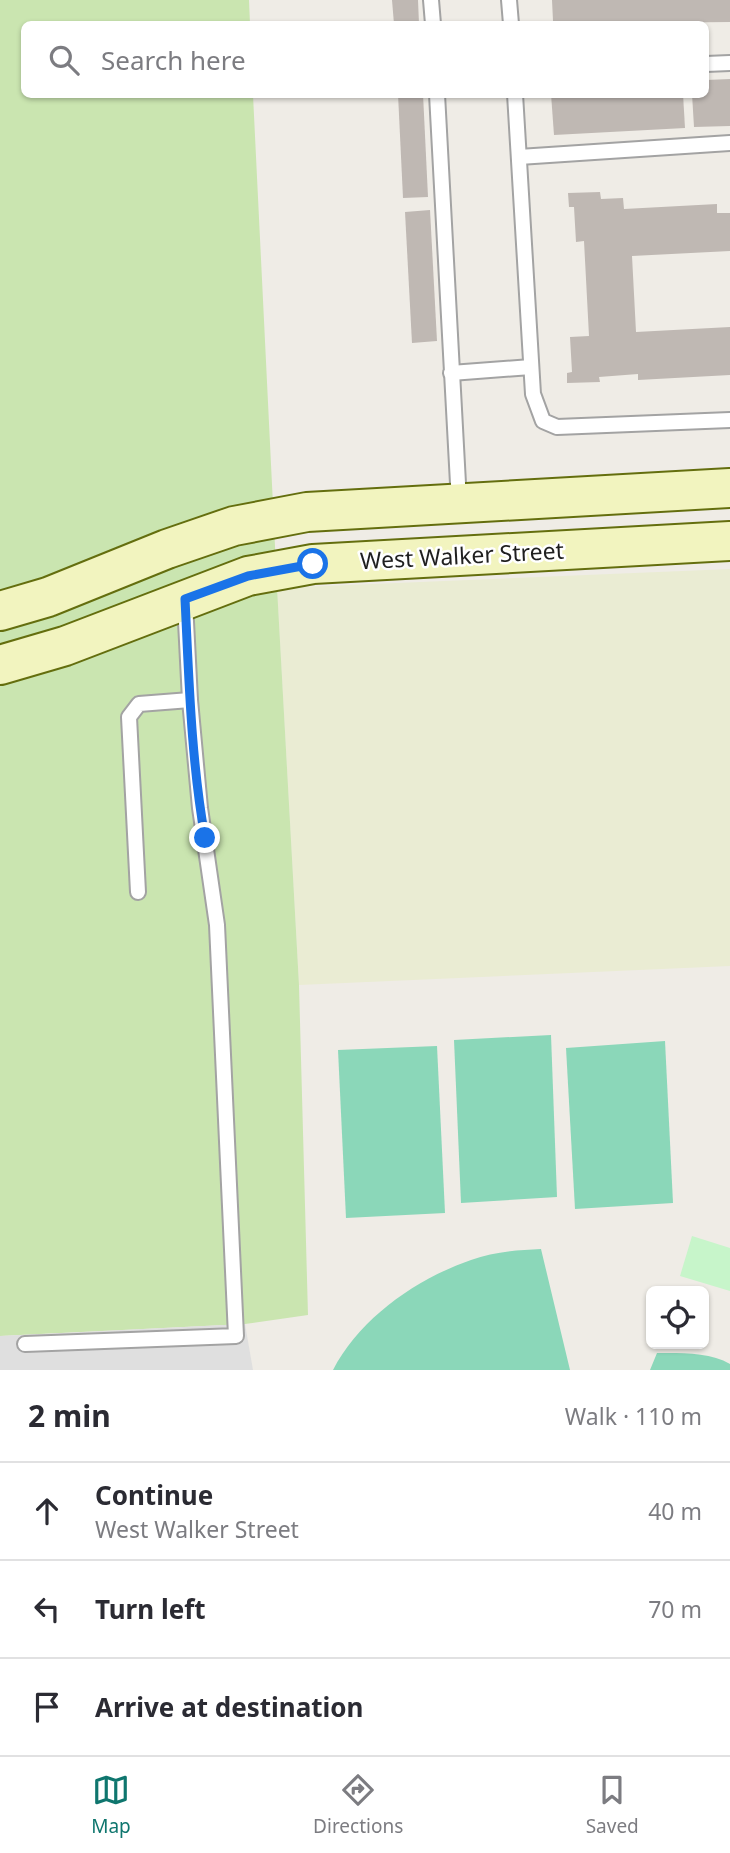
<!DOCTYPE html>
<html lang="en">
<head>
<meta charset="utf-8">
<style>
  :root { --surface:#fff; --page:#f7f7f7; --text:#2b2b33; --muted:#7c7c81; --line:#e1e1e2; --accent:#0f766e }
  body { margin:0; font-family:"Noto Sans",sans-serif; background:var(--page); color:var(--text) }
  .controls { position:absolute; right:21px; bottom:21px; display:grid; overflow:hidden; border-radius:10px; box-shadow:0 2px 5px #0004 }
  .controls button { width:63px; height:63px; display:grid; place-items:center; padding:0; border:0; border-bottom:2px solid var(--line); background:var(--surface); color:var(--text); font:35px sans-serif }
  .stop { position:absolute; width:21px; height:21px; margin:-16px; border:5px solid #1a73e8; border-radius:50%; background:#fff }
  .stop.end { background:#1a73e8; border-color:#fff; box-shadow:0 2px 7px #0008 }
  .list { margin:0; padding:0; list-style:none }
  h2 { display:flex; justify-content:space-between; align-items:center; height:91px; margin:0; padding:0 28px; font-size:30px }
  h2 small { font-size:23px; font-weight:400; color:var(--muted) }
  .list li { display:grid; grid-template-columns:46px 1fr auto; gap:21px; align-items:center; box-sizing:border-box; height:98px; padding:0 28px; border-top:2px solid var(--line) }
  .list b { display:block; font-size:26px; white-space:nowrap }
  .list p { margin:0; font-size:23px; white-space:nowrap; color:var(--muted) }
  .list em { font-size:23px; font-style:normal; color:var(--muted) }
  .icon { flex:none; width:38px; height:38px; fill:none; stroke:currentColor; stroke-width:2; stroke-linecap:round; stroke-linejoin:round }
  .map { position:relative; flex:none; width:730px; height:1370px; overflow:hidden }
  .search { position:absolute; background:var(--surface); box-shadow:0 2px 5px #0004; left:21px; right:21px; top:21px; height:77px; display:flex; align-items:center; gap:18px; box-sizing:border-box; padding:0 24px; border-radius:10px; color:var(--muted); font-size:26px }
  .sheet { height:385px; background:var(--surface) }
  nav { display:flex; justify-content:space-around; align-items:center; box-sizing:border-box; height:98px; border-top:2px solid var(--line); background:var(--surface); font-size:19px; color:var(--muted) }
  nav a { display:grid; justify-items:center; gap:4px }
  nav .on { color:var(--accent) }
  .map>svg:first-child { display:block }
  .farmland { fill:#eaecd3 }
  .grass { fill:#cae5b0 }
  .park { fill:#c7f5ca }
  .pitch { fill:#8bd7b9 }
  .parking { fill:#dfdfdf }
  .building { fill:#bfb8b3 }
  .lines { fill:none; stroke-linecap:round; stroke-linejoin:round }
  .lane-casing { stroke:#a3a3a3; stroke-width:18 }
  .secondary-casing { stroke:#646e0e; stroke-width:42 }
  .lane { stroke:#fff; stroke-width:14 }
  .secondary { stroke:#f2f4bf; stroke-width:38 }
  .route { stroke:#1a73e8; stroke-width:9 }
  .labels { text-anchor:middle; stroke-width:5; stroke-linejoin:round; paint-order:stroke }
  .street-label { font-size:23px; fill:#1f1f1f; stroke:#fff }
</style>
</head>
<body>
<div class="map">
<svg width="730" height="1370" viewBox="0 0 730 1370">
  <rect width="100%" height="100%" fill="#efece6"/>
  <path class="farmland" d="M730,569V966L299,985L277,588Z"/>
  <path class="grass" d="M0,0H249L250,24H24V94L253,95L277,587L299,985L308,1315L245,1324L0,1336Z"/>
  <path class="park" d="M692,1236L730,1248V1291L680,1276Z"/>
  <g class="pitch">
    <path d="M551,1035L557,1197L461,1203L454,1040Z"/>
    <path d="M665,1041L673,1203L575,1209L566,1048Z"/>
    <path d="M437,1046L445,1213L346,1218L338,1050Z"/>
    <path d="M541,1249L570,1370H333C360,1318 416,1279 471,1260C493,1252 517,1250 541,1249Z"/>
    <path d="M657,1353C681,1353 710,1352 730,1364V1370H650Z"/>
  </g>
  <path class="parking" d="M245,1324L253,1370H0V1336Z"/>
  <g class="building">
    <path d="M392,0H418L419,24H394Z"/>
    <path d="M552,0H730V22L548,24V21H553Z"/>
    <path d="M730,79V126L694,127L692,94H706V80Z"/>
    <path d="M398,94H423L428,197L403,198Z"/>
    <path d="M551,94H683L685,128L554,135Z"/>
    <path d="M600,192L601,199L623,198L624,209L717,204V213H730V251L632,256L636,332L730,327V375L638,380V374L599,377L600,382L567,383V373L572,372L570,337L589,336L584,241L576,242L574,207H569L568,193Z"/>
    <path d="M430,210L437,341L412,343L405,212Z"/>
  </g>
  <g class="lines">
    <defs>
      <g id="lane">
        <path d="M431,0L433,24"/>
        <path d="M509,0L511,24"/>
        <path d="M706,64L730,63"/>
        <path d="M437,94L459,502"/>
        <path d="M515,94L533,394L543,421L557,427L730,420"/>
        <path d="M519,157L730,143"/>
        <path d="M451,373L531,367"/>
        <path d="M138,892L129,717L139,704L190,700"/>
        <path d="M25,1344L236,1336L217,925L200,808L190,700L185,602"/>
      </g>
      <g id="secondary">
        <path d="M0,611L48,597L167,549L234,526L307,512L730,488"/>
        <path d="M0,665L65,646L248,576L313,564L730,541"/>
      </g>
    </defs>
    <use href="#lane" class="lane-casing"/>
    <use href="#secondary" class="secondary-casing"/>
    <use href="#lane" class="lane"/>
    <use href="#secondary" class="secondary"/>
  </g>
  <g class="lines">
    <path class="route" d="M205,838C191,759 189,679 185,599L248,576L313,564"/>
  </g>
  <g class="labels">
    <g class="street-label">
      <text transform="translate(462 556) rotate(-3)" y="8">West Walker Street</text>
    </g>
  </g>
</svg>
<div class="controls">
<button><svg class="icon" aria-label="locate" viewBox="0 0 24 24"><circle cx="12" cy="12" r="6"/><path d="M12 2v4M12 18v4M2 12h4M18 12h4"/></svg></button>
</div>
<div class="stop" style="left:313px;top:564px"></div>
<div class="stop end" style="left:205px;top:838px"></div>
<div class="search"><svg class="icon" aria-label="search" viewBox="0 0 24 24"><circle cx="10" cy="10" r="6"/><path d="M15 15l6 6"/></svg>Search here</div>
</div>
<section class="sheet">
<h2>2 min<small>Walk · 110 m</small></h2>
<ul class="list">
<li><svg class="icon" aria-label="ahead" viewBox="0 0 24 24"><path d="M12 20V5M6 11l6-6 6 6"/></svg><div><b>Continue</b><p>West Walker Street</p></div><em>40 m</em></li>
<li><svg class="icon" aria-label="left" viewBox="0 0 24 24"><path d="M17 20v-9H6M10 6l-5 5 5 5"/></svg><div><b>Turn left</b></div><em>70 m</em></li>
<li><svg class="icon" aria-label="arrive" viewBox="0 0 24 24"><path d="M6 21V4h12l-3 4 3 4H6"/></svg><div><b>Arrive at destination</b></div></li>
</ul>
</section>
<nav>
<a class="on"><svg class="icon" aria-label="map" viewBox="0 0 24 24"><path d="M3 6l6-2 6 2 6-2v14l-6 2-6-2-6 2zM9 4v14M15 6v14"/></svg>Map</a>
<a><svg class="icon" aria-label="directions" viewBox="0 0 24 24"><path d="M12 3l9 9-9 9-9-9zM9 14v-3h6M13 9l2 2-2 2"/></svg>Directions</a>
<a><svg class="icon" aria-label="saved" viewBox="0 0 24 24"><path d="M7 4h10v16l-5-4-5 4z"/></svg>Saved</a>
</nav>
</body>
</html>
